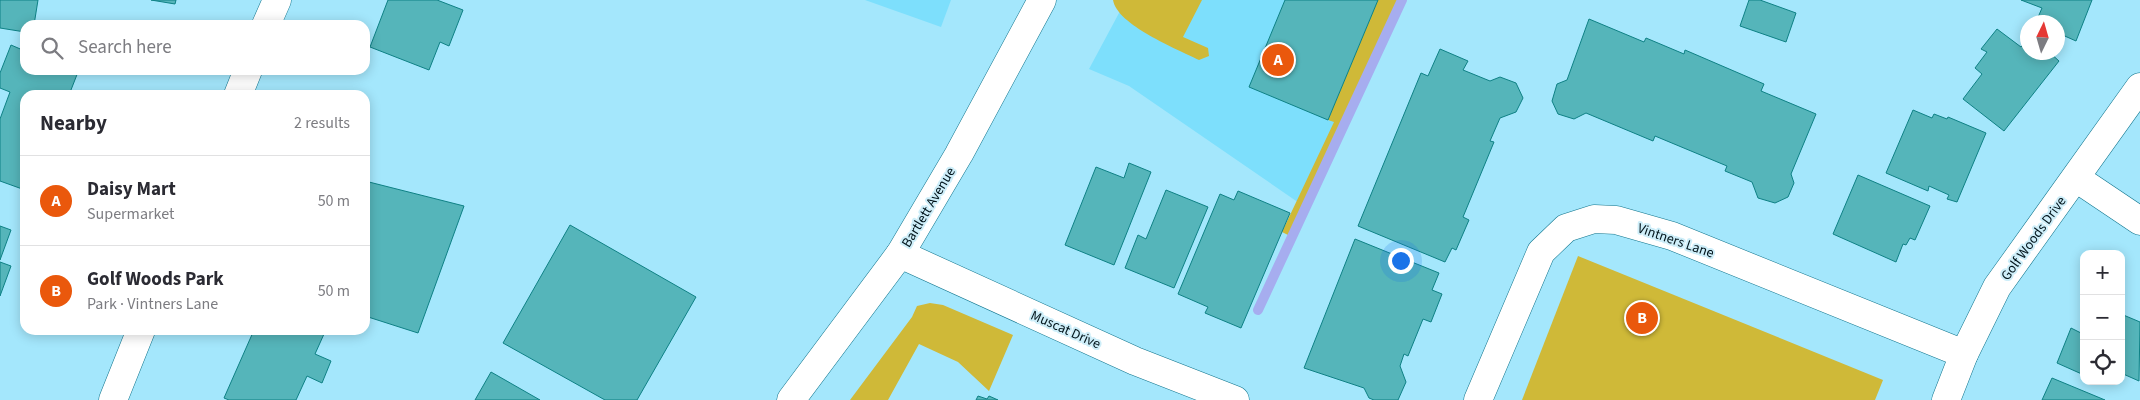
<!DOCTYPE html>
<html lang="en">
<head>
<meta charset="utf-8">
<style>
  :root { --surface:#fff; --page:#f7f7f7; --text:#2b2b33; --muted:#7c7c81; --line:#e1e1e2; --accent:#ea580c }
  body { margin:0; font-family:"Source Sans 3",sans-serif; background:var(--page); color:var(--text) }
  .controls { position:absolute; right:15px; bottom:15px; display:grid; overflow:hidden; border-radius:10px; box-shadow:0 2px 12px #0003 }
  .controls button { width:45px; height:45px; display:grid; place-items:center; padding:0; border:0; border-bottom:1px solid var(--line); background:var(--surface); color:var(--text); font:25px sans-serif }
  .compass { position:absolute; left:2020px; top:15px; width:45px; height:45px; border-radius:50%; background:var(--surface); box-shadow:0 2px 12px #0003; rotate:5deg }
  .you { position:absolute; left:1400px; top:260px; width:18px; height:18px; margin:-12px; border:4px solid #fff; border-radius:50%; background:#1a73e8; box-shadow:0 0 0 8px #1a73e833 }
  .badge { display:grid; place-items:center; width:32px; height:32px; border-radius:50%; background:var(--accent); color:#fff; font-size:16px; font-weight:700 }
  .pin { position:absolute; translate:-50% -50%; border:2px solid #fff; box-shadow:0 1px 5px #0006 }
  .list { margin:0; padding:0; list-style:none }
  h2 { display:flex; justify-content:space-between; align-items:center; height:65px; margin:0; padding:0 20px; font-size:21px }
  h2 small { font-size:16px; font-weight:400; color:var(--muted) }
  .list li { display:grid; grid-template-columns:32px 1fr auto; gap:15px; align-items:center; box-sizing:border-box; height:90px; padding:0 20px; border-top:1px solid var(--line) }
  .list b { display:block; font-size:19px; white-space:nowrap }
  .list p { margin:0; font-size:16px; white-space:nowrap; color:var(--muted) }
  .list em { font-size:16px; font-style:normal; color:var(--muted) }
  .icon { flex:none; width:28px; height:28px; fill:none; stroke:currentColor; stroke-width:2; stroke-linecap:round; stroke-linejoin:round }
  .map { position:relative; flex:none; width:2140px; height:400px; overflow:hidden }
  .search { position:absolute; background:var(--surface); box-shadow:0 2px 12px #0003; left:20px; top:20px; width:350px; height:55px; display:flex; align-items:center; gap:12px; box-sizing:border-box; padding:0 18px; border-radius:15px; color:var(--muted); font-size:19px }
  .panel { position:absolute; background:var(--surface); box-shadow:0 2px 12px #0003; left:20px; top:90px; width:350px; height:245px; border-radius:15px }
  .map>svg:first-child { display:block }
  .built { fill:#7ddffc }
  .green { fill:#cfb938 }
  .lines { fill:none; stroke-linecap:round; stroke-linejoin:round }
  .stream { stroke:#a6adef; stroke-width:10 }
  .building { fill:#55b5ba; stroke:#0e8185 }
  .minor-casing { stroke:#11758d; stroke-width:29 }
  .major-casing { stroke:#11758d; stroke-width:29 }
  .minor { stroke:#fff; stroke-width:28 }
  .major { stroke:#fff; stroke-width:28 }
  .labels { text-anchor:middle; stroke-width:4; stroke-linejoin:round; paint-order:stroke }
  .street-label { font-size:14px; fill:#00131a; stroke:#ceeef9 }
</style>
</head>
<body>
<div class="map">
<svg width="2140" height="400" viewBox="0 0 2140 400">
  <rect width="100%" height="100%" fill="#a4e7fc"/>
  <g class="built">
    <path d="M865,0H951L941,27Z"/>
    <path d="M1126,0H1402L1302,205L1129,86L1089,69Z"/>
  </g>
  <g class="green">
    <path d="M1113,0H1202L1183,37L1208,48L1209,56L1199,60C1177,49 1117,25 1113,0Z"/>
    <path d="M1378,0H1400L1290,236L1282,232L1334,122L1328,120Z"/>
    <path d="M1578,256L1883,380L1875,400H1522Z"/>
    <path d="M930,303L943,305L1013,335L989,391L958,362L919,344L888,400H850L912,317L917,306Z"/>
  </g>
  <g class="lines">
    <path class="stream" d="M1258,310L1402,0"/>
  </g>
  <g class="building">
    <path d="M0,0H38L34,25H25V32L0,28Z"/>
    <path d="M151,0H176L175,4Z"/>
    <path d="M388,0H437L463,10L449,46L440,42L429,70L370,47Z"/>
    <path d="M1285,0H1378L1328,120L1249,87Z"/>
    <path d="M1749,0H1760L1796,13L1786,42L1740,26Z"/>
    <path d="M2021,0H2092L2076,41L2058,33V22H2036L2042,8Z"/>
    <path d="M1589,19L1644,42L1646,38L1684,54L1685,50L1764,84L1761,91L1816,114L1791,174L1794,183L1788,197L1775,203L1758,198L1752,182L1725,171L1727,166L1655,136L1653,141L1586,113L1574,119L1558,114L1552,101L1557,84L1567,80Z"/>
    <path d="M1997,29L2021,47L2028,39V52H2049L2059,61L2004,131L1963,99L1982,74L1975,68L1987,52L1981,49Z"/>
    <path d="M11,45L25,51V70L78,72L69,95H25V190L0,181V119L10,92L0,88V73Z"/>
    <path d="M1440,49L1468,61L1463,70L1490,81L1500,77L1516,83L1523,98L1516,112L1500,118L1490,141L1494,142L1463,217L1469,220L1456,250L1452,248L1445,262L1358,226L1421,73L1428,76Z"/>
    <path d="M1913,110L1932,118L1934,114L1947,119L1948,117L1986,133L1957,202L1947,199L1949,195L1929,186L1928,191L1886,173Z"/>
    <path d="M1129,163L1151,172L1114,265L1065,245L1096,167L1124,178Z"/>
    <path d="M1858,175L1930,206L1915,240L1910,238L1906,245L1903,244L1896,262L1833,234Z"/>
    <path d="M365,181L464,206L418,333L365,316Z"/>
    <path d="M1166,190L1208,207L1174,288L1125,268L1138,235L1146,239Z"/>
    <path d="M1238,191L1290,213L1241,328L1205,313L1208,307L1178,294L1220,194L1234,200Z"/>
    <path d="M570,225L696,297L637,400H605L503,343Z"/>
    <path d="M0,226L11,230L0,260Z"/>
    <path d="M1355,239L1439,273L1432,290L1442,294L1431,322L1423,319L1408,356L1404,354L1400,366L1406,382L1398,400H1374L1369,398L1364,388L1304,368Z"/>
    <path d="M0,262L11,266L0,296Z"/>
    <path d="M2121,314L2140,322L2139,381L2121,373Z"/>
    <path d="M2071,328L2083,334L2084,332V375L2057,363Z"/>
    <path d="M254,330H315L324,334L315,354L331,361L322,383L307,376L296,400H229L224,398Z"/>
    <path d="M491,372L540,400H475Z"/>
    <path d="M2052,378L2105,400H2042Z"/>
    <path d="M978,396L987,399L989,396L998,400H976Z"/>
  </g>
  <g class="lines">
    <defs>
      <g id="minor">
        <path d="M2076,178L2140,221"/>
        <path d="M900,254L1135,361L1235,400"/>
        <path d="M791,400L900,254L959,154L1042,0"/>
        <path d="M1478,400L1541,252L1566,228L1594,219L1616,220L1672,236L1964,354"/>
        <path d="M1946,400L1964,354L1997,287L2140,87"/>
      </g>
      <g id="major">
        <path d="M266,25L277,0"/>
        <path d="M238,95L248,70"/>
        <path d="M113,400L141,330"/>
      </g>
    </defs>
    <use href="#minor" class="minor-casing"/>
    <use href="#major" class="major-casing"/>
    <use href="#minor" class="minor"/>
    <use href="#major" class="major"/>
  </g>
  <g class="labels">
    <g class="street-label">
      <text transform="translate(928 207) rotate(-59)" y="5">Bartlett Avenue</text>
      <text transform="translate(2033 238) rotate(-54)" y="5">Golf Woods Drive</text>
      <text transform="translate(1676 240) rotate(19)" y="5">Vintners Lane</text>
      <text transform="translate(1066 329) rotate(24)" y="5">Muscat Drive</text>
    </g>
  </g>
</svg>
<div class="controls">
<button>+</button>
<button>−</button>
<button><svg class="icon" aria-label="locate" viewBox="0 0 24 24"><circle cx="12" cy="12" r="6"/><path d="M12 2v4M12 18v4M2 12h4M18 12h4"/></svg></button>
</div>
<svg class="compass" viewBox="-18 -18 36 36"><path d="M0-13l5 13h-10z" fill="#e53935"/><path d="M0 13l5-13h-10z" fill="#7c7c81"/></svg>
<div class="you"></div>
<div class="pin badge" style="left:1278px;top:60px">A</div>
<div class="pin badge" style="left:1642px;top:318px">B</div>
<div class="search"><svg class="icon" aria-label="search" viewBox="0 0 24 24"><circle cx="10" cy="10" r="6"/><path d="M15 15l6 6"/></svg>Search here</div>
<section class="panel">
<h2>Nearby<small>2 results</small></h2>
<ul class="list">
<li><span class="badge">A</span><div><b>Daisy Mart</b><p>Supermarket</p></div><em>50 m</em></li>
<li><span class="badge">B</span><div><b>Golf Woods Park</b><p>Park · Vintners Lane</p></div><em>50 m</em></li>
</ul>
</section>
</div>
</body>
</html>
